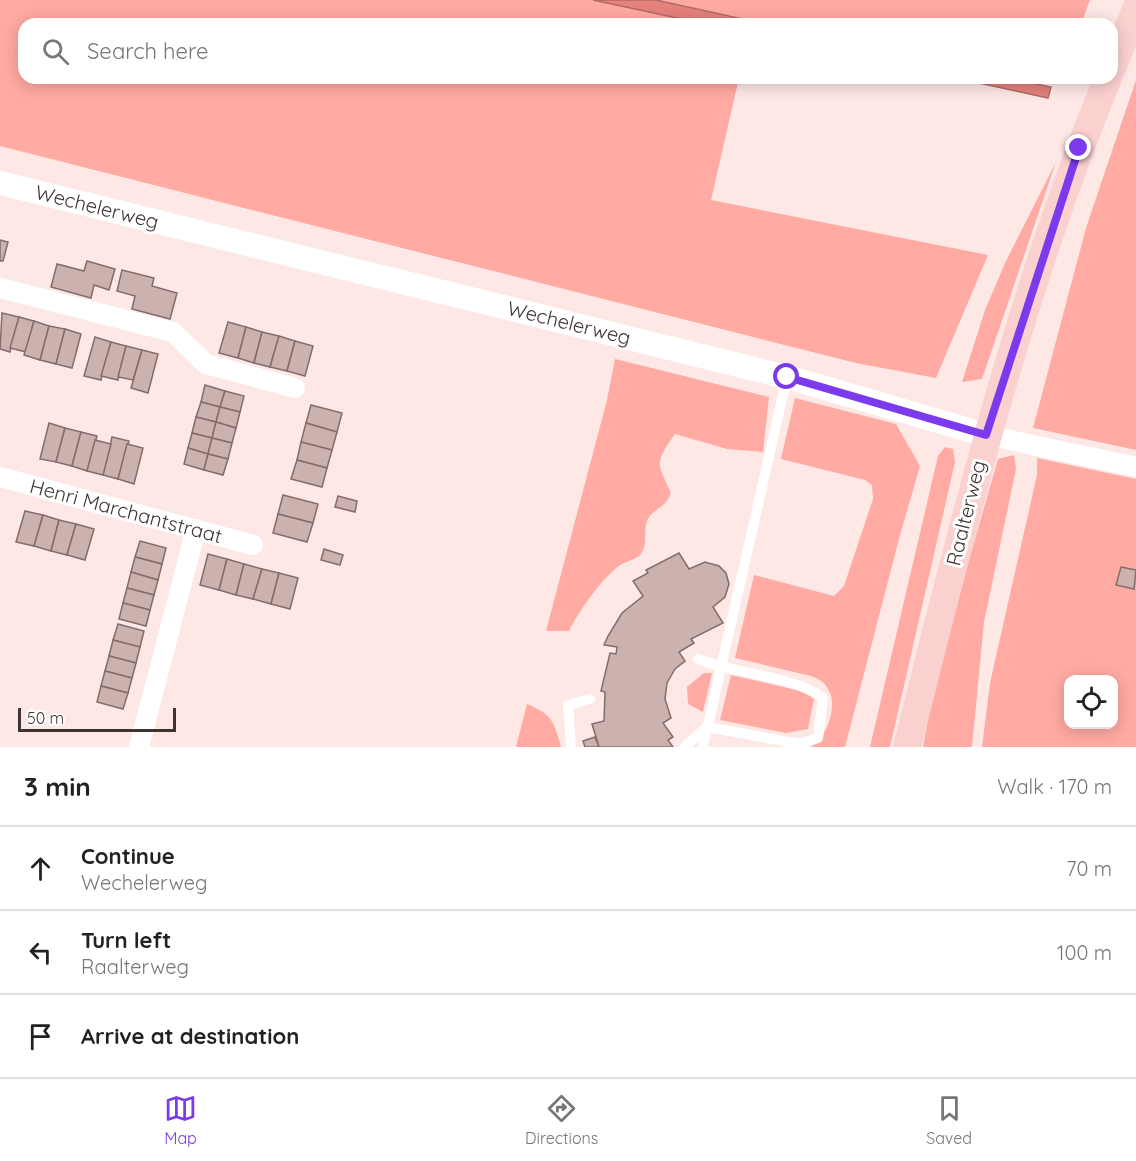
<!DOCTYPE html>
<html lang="en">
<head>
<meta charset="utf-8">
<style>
  :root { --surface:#fff; --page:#f6f6f6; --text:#222; --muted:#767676; --line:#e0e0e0; --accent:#7c3aed }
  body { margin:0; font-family:Quicksand,sans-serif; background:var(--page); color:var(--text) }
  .controls { position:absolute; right:18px; bottom:18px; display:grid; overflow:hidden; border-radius:12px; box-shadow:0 3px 15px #0003 }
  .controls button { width:54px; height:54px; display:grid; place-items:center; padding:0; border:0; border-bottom:2px solid var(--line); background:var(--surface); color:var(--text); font:30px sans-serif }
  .scale { position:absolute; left:18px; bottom:15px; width:158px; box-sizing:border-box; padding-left:6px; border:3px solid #3e3433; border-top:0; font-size:16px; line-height:21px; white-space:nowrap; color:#3e3433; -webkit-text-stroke:4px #fff; paint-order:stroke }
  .stop { position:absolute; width:18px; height:18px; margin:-14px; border:4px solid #7c3aed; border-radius:50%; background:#fff }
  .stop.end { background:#7c3aed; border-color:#fff; box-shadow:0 2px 6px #0008 }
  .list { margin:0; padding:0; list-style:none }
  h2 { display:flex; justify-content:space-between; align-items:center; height:78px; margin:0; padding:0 24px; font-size:26px }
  h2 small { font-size:20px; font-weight:400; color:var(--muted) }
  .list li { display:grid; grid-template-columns:39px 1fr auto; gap:18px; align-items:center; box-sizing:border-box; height:84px; padding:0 24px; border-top:2px solid var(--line) }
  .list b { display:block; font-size:22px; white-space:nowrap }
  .list p { margin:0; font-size:20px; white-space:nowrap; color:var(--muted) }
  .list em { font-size:20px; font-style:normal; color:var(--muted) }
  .icon { flex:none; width:33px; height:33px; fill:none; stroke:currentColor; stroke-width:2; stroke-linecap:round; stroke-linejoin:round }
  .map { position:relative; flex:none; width:1136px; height:747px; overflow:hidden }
  .search { position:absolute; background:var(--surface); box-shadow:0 3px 15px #0003; left:18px; right:18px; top:18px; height:66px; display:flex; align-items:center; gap:15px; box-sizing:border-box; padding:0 21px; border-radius:18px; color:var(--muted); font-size:22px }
  .sheet { height:330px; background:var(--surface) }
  nav { display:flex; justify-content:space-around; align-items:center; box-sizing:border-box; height:84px; border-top:2px solid var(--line); background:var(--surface); font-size:16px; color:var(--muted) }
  nav a { display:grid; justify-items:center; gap:3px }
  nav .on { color:var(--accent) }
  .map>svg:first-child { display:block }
  .green { fill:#ffaaa3; fill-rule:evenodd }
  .water { fill:#e4827b; stroke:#b26b65; stroke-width:1.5 }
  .building { fill:#ccb2af; stroke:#846c6a; stroke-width:1.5 }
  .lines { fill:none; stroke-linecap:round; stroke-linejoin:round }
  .service { stroke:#fff; stroke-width:10 }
  .minor { stroke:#fff; stroke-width:20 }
  .tertiary { stroke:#fff; stroke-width:24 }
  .secondary { stroke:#fbd1d0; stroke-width:28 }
  .route { stroke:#7c3aed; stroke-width:8 }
  .labels { text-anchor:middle; stroke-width:6; stroke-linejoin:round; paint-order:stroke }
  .street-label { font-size:20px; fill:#3e3433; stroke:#fff }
</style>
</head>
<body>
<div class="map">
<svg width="1136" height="747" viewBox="0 0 1136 747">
  <rect width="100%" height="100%" fill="#fee8e6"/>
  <g class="green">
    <path d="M0,0H593L705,24H24V78H739L711,200L988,255L936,378L856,363L0,146Z"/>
    <path d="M656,0H1090L1081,24H765Z"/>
    <path d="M1136,80V450L1033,428L1086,228Z"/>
    <path d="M1056,162L982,379L962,382L985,310L1006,261Z"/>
    <path d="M615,359L769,397L763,452L727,449L675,434C654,464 657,462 671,493C665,509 655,507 648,519C642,531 649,545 640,555C635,560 626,561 620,565C602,578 579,611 569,631H546L607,400Z"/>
    <path d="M795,398L896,424L920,466L900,535L845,747H811C826,739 838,706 829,691C825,682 819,679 811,676L735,658L754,575L834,596L844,586L873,499L872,485L865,480L781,459Z"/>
    <path d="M945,447L953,449L955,462L890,747H870L938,456Z"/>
    <path d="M1014,455L1016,469L984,622L972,747H923L936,675L998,459Z"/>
    <path d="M1037,458L1136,479V747H982L990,683L1037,475ZM1068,680H1114V724H1068Z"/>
    <path d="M704,673H712L703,712L688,704L687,687Z"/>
    <path d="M731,675L805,692L814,699L808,729L786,733L720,720Z"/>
    <path d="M527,704C553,715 554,722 561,747H516Z"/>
  </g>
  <g class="water">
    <path d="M593,0H656L765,24H705Z"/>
    <path d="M956,78H1009L1051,87L1048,98Z"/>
  </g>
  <g class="building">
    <path d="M0,240L8,242L3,261H0Z"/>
    <path d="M87,261L115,269L109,290L94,285L91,298L51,287L57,264L84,271Z"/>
    <path d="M122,270L154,278L152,286L177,293L170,319L132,309L135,296L117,291Z"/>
    <path d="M2,313L19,317L10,352L0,349Z"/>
    <path d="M19,317L34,321L26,352L10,348Z"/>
    <path d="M34,321L49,326L40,360L24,355Z"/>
    <path d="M228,322L246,327L238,358L219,353Z"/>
    <path d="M49,326L65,329L56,364L40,360Z"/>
    <path d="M246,327L262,332L254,363L238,358Z"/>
    <path d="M65,329L81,334L72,368L56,364Z"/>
    <path d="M262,332L279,336L270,367L254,363Z"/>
    <path d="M279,336L295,341L287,371L270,367Z"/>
    <path d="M95,337L111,342L101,380L84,376Z"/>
    <path d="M295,341L313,346L305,376L287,371Z"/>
    <path d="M111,342L126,346L118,380L101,376Z"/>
    <path d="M126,346L142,350L133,380L118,377Z"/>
    <path d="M142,350L158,354L148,393L131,388Z"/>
    <path d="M205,385L225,391L220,407L201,402Z"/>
    <path d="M225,391L244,396L240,412L220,407Z"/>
    <path d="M201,402L220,407L216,422L196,417Z"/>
    <path d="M311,405L342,413L337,432L306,423Z"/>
    <path d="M220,407L240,412L236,428L216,422Z"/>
    <path d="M196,417L216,422L212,438L192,433Z"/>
    <path d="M216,422L236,428L232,443L212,438Z"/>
    <path d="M49,423L65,428L56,462L40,459Z"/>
    <path d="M306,423L337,432L332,450L301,442Z"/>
    <path d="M65,428L81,432L72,466L56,462Z"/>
    <path d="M81,432L97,436L87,471L72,466Z"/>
    <path d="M192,433L212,438L208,454L188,448Z"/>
    <path d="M112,437L129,441L118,479L103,475Z"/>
    <path d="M212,438L232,443L228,459L208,454Z"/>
    <path d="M95,440L111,444L103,475L87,471Z"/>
    <path d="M301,442L332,450L327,468L297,460Z"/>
    <path d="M127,444L143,448L134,484L118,479Z"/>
    <path d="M188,448L208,454L204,470L184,464Z"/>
    <path d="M208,454L228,459L223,475L204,470Z"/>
    <path d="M297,460L327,468L322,487L291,479Z"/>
    <path d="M283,495L318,504L313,523L278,514Z"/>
    <path d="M338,496L357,501L355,512L335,507Z"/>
    <path d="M25,511L43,515L34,546L16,542Z"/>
    <path d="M278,514L313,523L307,542L273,533Z"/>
    <path d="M43,515L59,520L51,551L34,546Z"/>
    <path d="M59,520L76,524L67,555L51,551Z"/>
    <path d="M76,524L94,529L85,560L67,555Z"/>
    <path d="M140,541L166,548L162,564L135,557Z"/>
    <path d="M324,549L343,555L340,565L321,560Z"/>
    <path d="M679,553L689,569L705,562L719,566L726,573L729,584L725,597L713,607L723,623L691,639L694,643L679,652L685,661L675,669L667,683L665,699L671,718L663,723L673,737L668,740L673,747H599L592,724L604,721L605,692L601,691L610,653L616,654L617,647L604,645L608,636L622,613L643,596L633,581L648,573L646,570Z"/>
    <path d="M208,554L227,559L219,590L200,585Z"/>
    <path d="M135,557L162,564L158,580L131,572Z"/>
    <path d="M227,559L244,564L236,595L219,590Z"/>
    <path d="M244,564L262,569L253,599L236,595Z"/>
    <path d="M1121,567L1136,570L1134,589L1116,585Z"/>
    <path d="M262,569L279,573L271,604L253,599Z"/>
    <path d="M131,572L158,580L154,595L127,588Z"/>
    <path d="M279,573L298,578L290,609L271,604Z"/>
    <path d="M127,588L154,595L150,610L123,603Z"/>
    <path d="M123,603L150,610L146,626L119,619Z"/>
    <path d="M118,624L144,631L140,647L113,640Z"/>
    <path d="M113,640L140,647L136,663L109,656Z"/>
    <path d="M109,656L136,663L132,678L105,671Z"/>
    <path d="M105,671L132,678L128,693L101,686Z"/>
    <path d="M101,686L128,693L123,709L97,702Z"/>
    <path d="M595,737L599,747H585L583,741Z"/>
  </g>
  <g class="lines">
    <g class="service">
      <path d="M698,659C735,674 794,676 823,698L818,738L800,744L707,727"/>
      <path d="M571,747L568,705L590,699"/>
      <path d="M684,747L707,727"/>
      <path d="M703,747L787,377"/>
    </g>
    <g class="minor">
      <path d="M0,288L173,332L206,364L295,388"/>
      <path d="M986,435L1136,467"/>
      <path d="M0,477L253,545"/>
      <path d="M139,747L196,529"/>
    </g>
    <path class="tertiary" d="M0,183L787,377L986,435"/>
    <g class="secondary">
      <path d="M1112,68L1136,9"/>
      <path d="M907,747C964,521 1019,294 1108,78"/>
    </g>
  </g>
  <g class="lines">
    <path class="route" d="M787,377L986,435L1079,148"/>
  </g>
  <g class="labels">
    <g class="street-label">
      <text transform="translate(97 207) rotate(14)" y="7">Wechelerweg</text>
      <text transform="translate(569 323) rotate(14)" y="7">Wechelerweg</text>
      <text transform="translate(126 511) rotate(15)" y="7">Henri Marchantstraat</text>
      <text transform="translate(966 513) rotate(-76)" y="7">Raalterweg</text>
    </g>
  </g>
</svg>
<div class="controls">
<button><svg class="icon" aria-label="locate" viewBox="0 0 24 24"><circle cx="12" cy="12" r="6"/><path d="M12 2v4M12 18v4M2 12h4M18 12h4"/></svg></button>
</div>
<div class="scale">50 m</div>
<div class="stop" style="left:787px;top:377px"></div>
<div class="stop end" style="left:1079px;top:148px"></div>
<div class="search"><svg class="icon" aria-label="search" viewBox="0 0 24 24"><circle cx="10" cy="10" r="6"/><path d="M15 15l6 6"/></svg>Search here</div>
</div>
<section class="sheet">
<h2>3 min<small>Walk · 170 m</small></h2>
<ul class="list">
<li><svg class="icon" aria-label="ahead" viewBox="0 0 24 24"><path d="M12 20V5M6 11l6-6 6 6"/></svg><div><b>Continue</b><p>Wechelerweg</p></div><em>70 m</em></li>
<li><svg class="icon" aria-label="left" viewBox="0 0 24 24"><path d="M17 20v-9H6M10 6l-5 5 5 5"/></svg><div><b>Turn left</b><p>Raalterweg</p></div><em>100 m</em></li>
<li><svg class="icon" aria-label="arrive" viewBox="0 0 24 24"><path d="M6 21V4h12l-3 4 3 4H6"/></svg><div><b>Arrive at destination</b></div></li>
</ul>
</section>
<nav>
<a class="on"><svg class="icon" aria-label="map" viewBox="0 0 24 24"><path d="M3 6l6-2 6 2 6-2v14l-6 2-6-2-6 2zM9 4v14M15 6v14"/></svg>Map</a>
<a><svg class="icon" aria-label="directions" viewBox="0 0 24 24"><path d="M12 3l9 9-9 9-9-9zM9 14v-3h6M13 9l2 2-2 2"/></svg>Directions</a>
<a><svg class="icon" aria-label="saved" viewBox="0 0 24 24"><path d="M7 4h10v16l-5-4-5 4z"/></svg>Saved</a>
</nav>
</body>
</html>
